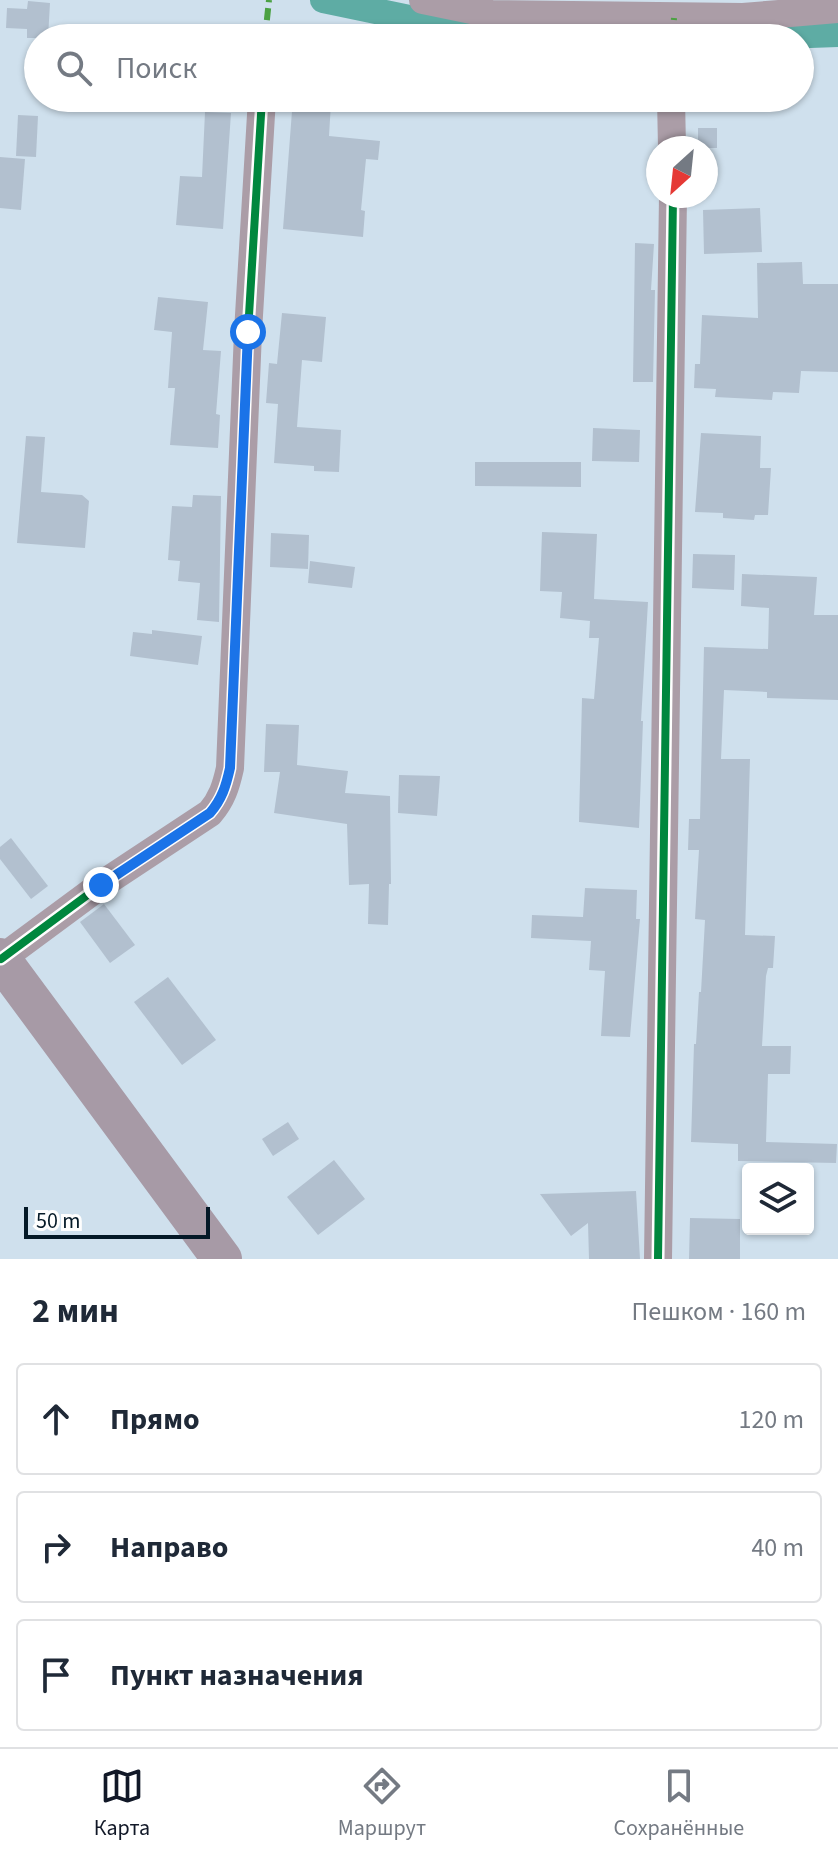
<!DOCTYPE html>
<html lang="ru">
<head>
<meta charset="utf-8">
<style>
  :root { --surface:#fff; --page:#f6f6f7; --text:#1f2937; --muted:#747a83; --line:#e0e1e3; --accent:#111827 }
  body { margin:0; font-family:"Source Sans 3",sans-serif; background:var(--page); color:var(--text) }
  .controls { position:absolute; right:24px; bottom:24px; display:grid; overflow:hidden; border-radius:8px; box-shadow:0 2px 6px #0004 }
  .controls button { width:72px; height:72px; display:grid; place-items:center; padding:0; border:0; border-bottom:2px solid var(--line); background:var(--surface); color:var(--text); font:40px sans-serif }
  .compass { position:absolute; left:646px; top:136px; width:72px; height:72px; border-radius:50%; background:var(--surface); box-shadow:0 2px 6px #0004; rotate:207deg }
  .scale { position:absolute; left:24px; bottom:20px; width:186px; box-sizing:border-box; padding-left:8px; border:4px solid #041927; border-top:0; font-size:22px; line-height:28px; white-space:nowrap; color:#041927; -webkit-text-stroke:6px #fefefe; paint-order:stroke }
  .stop { position:absolute; width:24px; height:24px; margin:-18px; border:6px solid #1a73e8; border-radius:50%; background:#fff }
  .stop.end { background:#1a73e8; border-color:#fff; box-shadow:0 2px 8px #0008 }
  .list { margin:0; padding:0; list-style:none }
  h2 { display:flex; justify-content:space-between; align-items:center; height:104px; margin:0; padding:0 32px; font-size:34px }
  h2 small { font-size:26px; font-weight:400; color:var(--muted) }
  .list li { display:grid; grid-template-columns:52px 1fr auto; gap:24px; align-items:center; box-sizing:border-box; height:112px; margin:0 16px 16px; padding:0 16px; border:2px solid var(--line); border-radius:8px }
  .list b { display:block; font-size:30px; white-space:nowrap }
  .list em { font-size:26px; font-style:normal; color:var(--muted) }
  .icon { flex:none; width:44px; height:44px; fill:none; stroke:currentColor; stroke-width:2; stroke-linecap:round; stroke-linejoin:round }
  .map { position:relative; flex:none; width:838px; height:1259px; overflow:hidden }
  .search { position:absolute; background:var(--surface); box-shadow:0 2px 6px #0004; left:24px; right:24px; top:24px; height:88px; display:flex; align-items:center; gap:20px; box-sizing:border-box; padding:0 28px; border-radius:44px; color:var(--muted); font-size:30px }
  .sheet { height:488px; background:var(--surface) }
  nav { display:flex; justify-content:space-around; align-items:center; box-sizing:border-box; height:112px; border-top:2px solid var(--line); background:var(--surface); font-size:22px; color:var(--muted) }
  nav a { display:grid; justify-items:center; gap:4px }
  nav .on { color:var(--accent) }
  .map>svg:first-child { display:block }
  .lines { fill:none; stroke-linecap:round; stroke-linejoin:round }
  .canal { stroke:#5eaca4; stroke-width:26 }
  .building { fill:#b2c0cf }
  .minor { stroke:#ab9da7; stroke-width:28 }
  .secondary { stroke:#a79aa6; stroke-width:40 }
  .quiet { stroke:#4ba142; stroke-width:6; stroke-dasharray:12 6; stroke-linecap:butt }
  .cycleway-casing { stroke:#fefefe; stroke-width:13 }
  .cycleway { stroke:#00873e; stroke-width:8 }
  .route { stroke:#1a73e8; stroke-width:10 }
</style>
</head>
<body>
<div class="map">
<svg width="838" height="1259" viewBox="0 0 838 1259">
  <rect width="100%" height="100%" fill="#cfe0ed"/>
  <g class="lines">
    <g class="canal">
      <path d="M323,0L491,35L631,38"/>
      <path d="M723,38L838,34"/>
    </g>
  </g>
  <g class="building">
    <path d="M28,1L50,3L48,38H27V29L6,28L7,8L27,9Z"/>
    <path d="M293,98H328L327,103H331L329,136L380,141L378,160L366,159L361,210L365,211L363,237L283,229Z"/>
    <path d="M205,112L231,113L223,229L176,225L180,176L202,177Z"/>
    <path d="M18,115L38,116L36,157L16,156Z"/>
    <rect x="698" y="128" width="19" height="20"/>
    <path d="M0,157L25,159L21,210L0,208Z"/>
    <path d="M760,208L762,252L704,254L703,210Z"/>
    <path d="M635,243L654,244L651,290H655L653,382H633Z"/>
    <path d="M802,262L803,284H838V372L801,371L799,393L773,392L772,400L715,397L716,389L694,388L695,364H700L702,315L758,318L757,263Z"/>
    <path d="M158,297L208,302L203,350L221,351L216,414L220,415L218,448L170,445L175,388H168L172,332L154,330Z"/>
    <path d="M282,313L326,317L322,362L302,360L297,427L341,430L339,472L314,471V466L274,463L278,404L266,403L269,363L277,364Z"/>
    <path d="M593,428L640,430L639,462L592,461Z"/>
    <path d="M701,433L761,436L760,468H771L768,515H755L754,520L723,518V513L695,512Z"/>
    <path d="M26,436L45,437L41,492L82,495L89,501L85,548L17,543Z"/>
    <path d="M475,462H581V487L475,486Z"/>
    <path d="M193,495L221,496L219,622L197,620L200,583L178,581L180,561L168,560L172,506L192,507Z"/>
    <path d="M542,532L597,534L594,599L648,602L641,721H643L639,828L579,822L582,698L594,699L599,638H589L590,621L560,618L562,592L540,591Z"/>
    <path d="M271,533L309,535L308,569L270,567Z"/>
    <path d="M693,554L735,555L734,590L692,588Z"/>
    <path d="M310,561L355,567L352,588L308,583Z"/>
    <path d="M742,574L817,577L814,615H838V700L767,698V692L724,690L721,759H750L745,935L775,936L773,968H768L766,976L762,1046H791L790,1074H768L766,1142L837,1144L836,1163L738,1161V1144L691,1142L694,1044H696L699,992H701L705,920L695,919L699,850H688L689,819H700L704,647L768,649L769,608L741,606Z"/>
    <path d="M152,630L202,636L198,665L130,656L133,632L152,634Z"/>
    <path d="M266,724L299,725L297,765L348,771L345,793L390,796L391,884H389L388,925L368,924L369,884L349,885L347,824L274,813L280,772H264Z"/>
    <path d="M399,775L440,776L437,816L398,813Z"/>
    <path d="M11,838L48,886L31,899L0,859V847Z"/>
    <path d="M585,888L637,890L636,919H640L630,1037L601,1036L605,971L589,970L591,941L531,938L532,915L583,917Z"/>
    <path d="M104,904L135,945L110,963L80,922Z"/>
    <path d="M168,977L216,1040L182,1065L134,1002Z"/>
    <path d="M288,1122L299,1139L273,1156L262,1139Z"/>
    <path d="M334,1160L365,1199L318,1235L287,1197Z"/>
    <path d="M636,1191L640,1259H589L588,1223L571,1236L540,1194Z"/>
    <path d="M690,1218L740,1219V1259H689Z"/>
  </g>
  <g class="lines">
    <g class="minor">
      <path d="M423,0L491,14L743,17L838,9"/>
      <path d="M671,98L672,148"/>
      <path d="M1,959L101,885L210,813C222,799 226,786 230,768L248,332L262,98"/>
      <path d="M658,1259L673,196"/>
    </g>
    <path class="secondary" d="M0,958L222,1259"/>
    <g class="quiet">
      <path d="M265,38L269,0"/>
      <path d="M673,38L674,18"/>
    </g>
    <defs>
      <g id="cycleway">
        <path d="M1,959L101,885L210,813C222,799 226,786 230,768L248,332L262,98"/>
        <path d="M658,1259L673,196"/>
      </g>
    </defs>
    <use href="#cycleway" class="cycleway-casing"/>
    <use href="#cycleway" class="cycleway"/>
  </g>
  <g class="lines">
    <path class="route" d="M101,885L210,813C222,799 226,786 230,768L248,332"/>
  </g>
</svg>
<div class="controls">
<button><svg class="icon" aria-label="layers" viewBox="0 0 24 24"><path d="M12 4l9 5-9 5-9-5zM3 14l9 5 9-5"/></svg></button>
</div>
<svg class="compass" viewBox="-18 -18 36 36"><path d="M0-13l5 13h-10z" fill="#e53935"/><path d="M0 13l5-13h-10z" fill="#747a83"/></svg>
<div class="scale">50 m</div>
<div class="stop" style="left:248px;top:332px"></div>
<div class="stop end" style="left:101px;top:885px"></div>
<div class="search"><svg class="icon" aria-label="search" viewBox="0 0 24 24"><circle cx="10" cy="10" r="6"/><path d="M15 15l6 6"/></svg>Поиск</div>
</div>
<section class="sheet">
<h2>2 мин<small>Пешком · 160 m</small></h2>
<ul class="list">
<li><svg class="icon" aria-label="ahead" viewBox="0 0 24 24"><path d="M12 20V5M6 11l6-6 6 6"/></svg><div><b>Прямо</b></div><em>120 m</em></li>
<li><svg class="icon" aria-label="right" viewBox="0 0 24 24"><path d="M7 20v-9h11M14 6l5 5-5 5"/></svg><div><b>Направо</b></div><em>40 m</em></li>
<li><svg class="icon" aria-label="arrive" viewBox="0 0 24 24"><path d="M6 21V4h12l-3 4 3 4H6"/></svg><div><b>Пункт назначения</b></div></li>
</ul>
</section>
<nav>
<a class="on"><svg class="icon" aria-label="map" viewBox="0 0 24 24"><path d="M3 6l6-2 6 2 6-2v14l-6 2-6-2-6 2zM9 4v14M15 6v14"/></svg>Карта</a>
<a><svg class="icon" aria-label="directions" viewBox="0 0 24 24"><path d="M12 3l9 9-9 9-9-9zM9 14v-3h6M13 9l2 2-2 2"/></svg>Маршрут</a>
<a><svg class="icon" aria-label="saved" viewBox="0 0 24 24"><path d="M7 4h10v16l-5-4-5 4z"/></svg>Сохранённые</a>
</nav>
</body>
</html>
